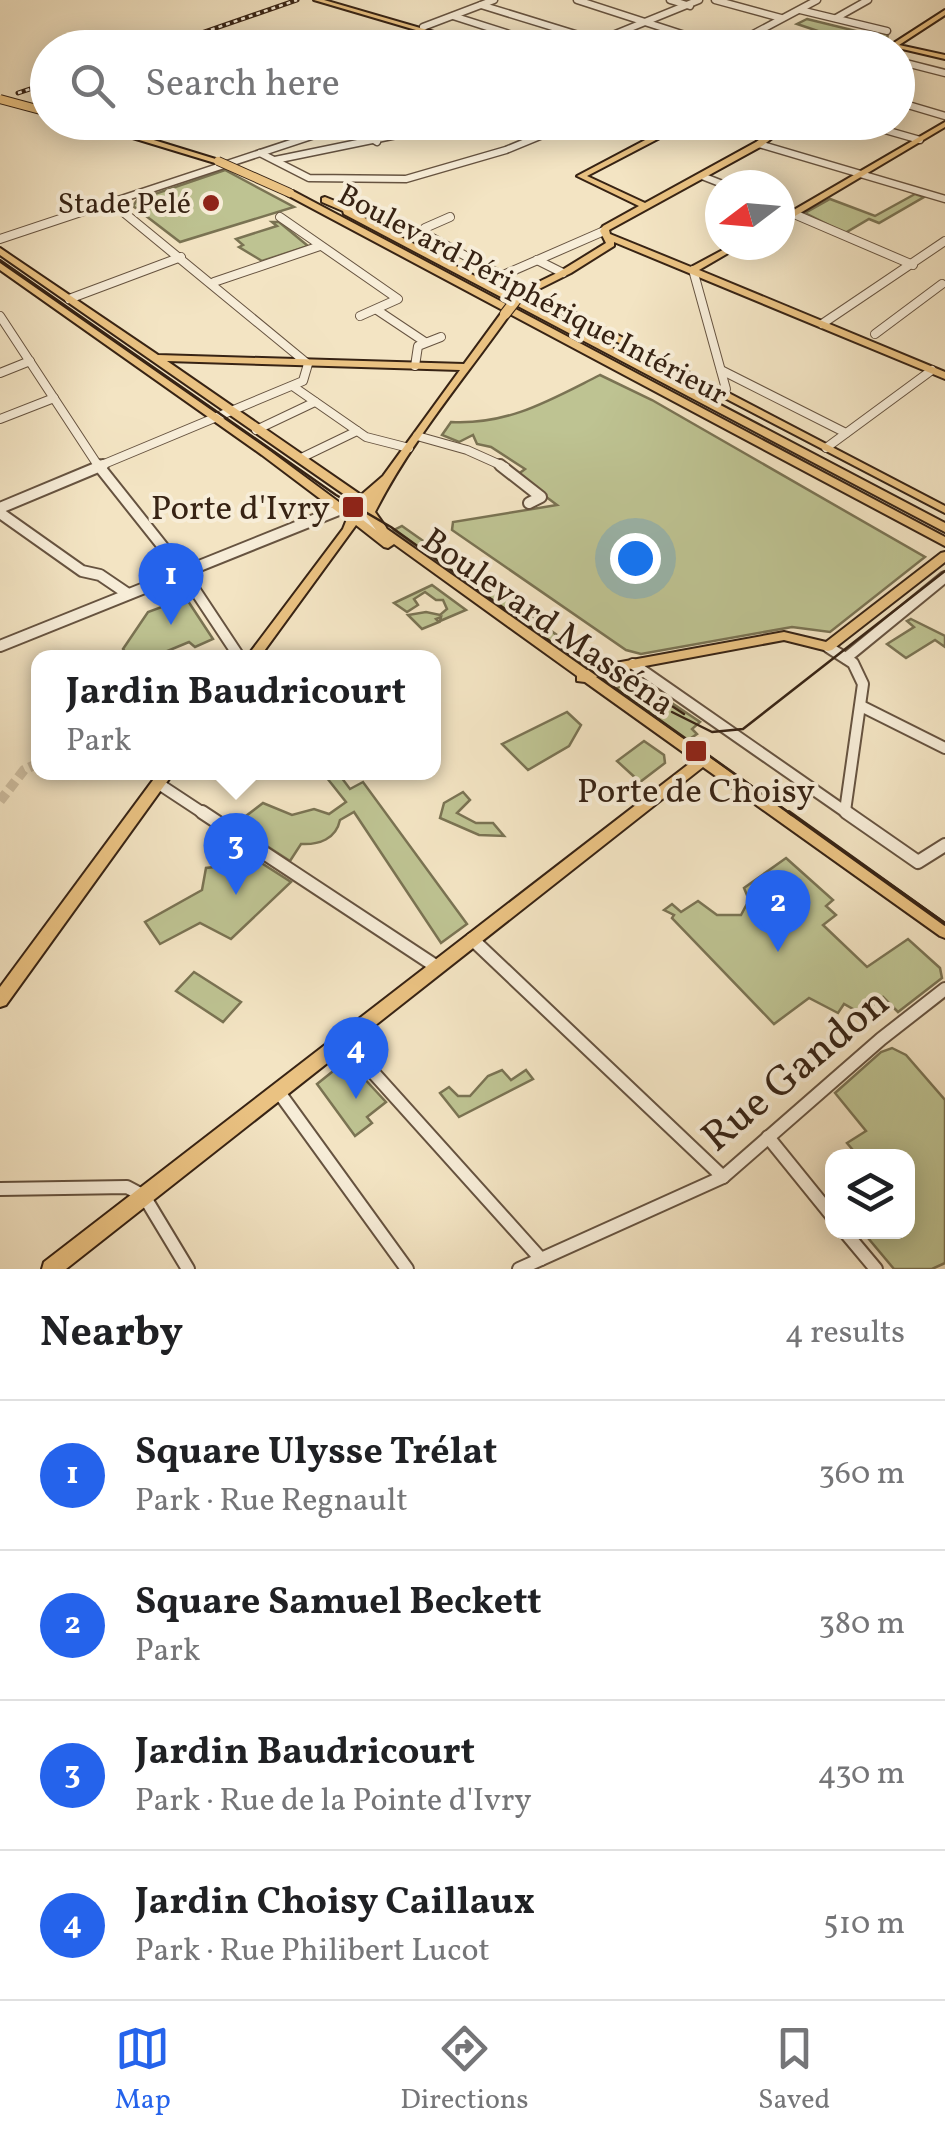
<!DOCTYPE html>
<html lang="en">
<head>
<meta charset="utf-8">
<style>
  :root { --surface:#fff; --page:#f2f2f2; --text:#202124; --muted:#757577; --line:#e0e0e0; --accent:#2563eb }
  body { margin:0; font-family:Vollkorn,serif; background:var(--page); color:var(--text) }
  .controls { position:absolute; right:30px; bottom:30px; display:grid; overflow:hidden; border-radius:20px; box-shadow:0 5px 25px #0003 }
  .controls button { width:90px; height:90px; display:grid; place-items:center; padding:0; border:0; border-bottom:2px solid var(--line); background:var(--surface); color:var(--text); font:50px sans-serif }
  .compass { position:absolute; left:705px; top:170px; width:90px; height:90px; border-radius:50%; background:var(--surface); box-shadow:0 5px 25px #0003; rotate:254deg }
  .you { position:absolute; left:635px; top:558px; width:35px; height:35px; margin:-25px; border:8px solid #fff; border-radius:50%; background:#1a73e8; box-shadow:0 0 0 15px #1a73e833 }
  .badge { display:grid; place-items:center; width:65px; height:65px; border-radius:50%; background:var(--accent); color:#fff; font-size:32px; font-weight:700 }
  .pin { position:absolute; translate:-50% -82px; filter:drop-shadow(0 2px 5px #0008) }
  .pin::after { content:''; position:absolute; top:52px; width:35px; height:30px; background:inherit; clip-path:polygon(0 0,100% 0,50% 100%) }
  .popup { position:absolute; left:31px; top:650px; width:410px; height:130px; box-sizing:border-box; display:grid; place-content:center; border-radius:20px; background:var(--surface); filter:drop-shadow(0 2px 8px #0005); font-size:32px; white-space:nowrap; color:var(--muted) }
  .popup b { font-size:38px; color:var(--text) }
  .popup::after { content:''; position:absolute; left:50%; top:100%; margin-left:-20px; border:20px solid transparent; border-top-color:var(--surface) }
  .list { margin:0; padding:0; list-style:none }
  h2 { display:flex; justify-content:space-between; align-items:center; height:130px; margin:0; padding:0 40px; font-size:42px }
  h2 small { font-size:32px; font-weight:400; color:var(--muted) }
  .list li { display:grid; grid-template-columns:65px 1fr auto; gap:30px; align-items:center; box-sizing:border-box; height:150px; padding:0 40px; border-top:2px solid var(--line) }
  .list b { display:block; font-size:38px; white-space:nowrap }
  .list p { margin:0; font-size:32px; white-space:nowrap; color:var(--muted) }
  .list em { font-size:32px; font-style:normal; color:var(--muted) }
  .icon { flex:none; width:55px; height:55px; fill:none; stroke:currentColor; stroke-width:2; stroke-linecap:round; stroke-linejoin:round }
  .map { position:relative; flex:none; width:945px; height:1269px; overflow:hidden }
  .search { position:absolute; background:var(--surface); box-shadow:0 5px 25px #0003; left:30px; right:30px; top:30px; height:110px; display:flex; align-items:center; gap:25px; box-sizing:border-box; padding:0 35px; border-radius:55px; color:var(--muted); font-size:38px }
  .sheet { height:730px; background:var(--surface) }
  nav { display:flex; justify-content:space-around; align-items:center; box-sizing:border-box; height:140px; border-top:2px solid var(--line); background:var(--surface); font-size:28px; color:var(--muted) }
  nav a { display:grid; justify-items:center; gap:5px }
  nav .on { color:var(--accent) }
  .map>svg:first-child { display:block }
  .green { fill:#bec392; stroke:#7a7353; stroke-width:2.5 }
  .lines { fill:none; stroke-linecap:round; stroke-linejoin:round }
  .minor-tunnel { stroke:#cdbda0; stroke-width:10; stroke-dasharray:10 5; stroke-linecap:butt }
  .minor-far3-casing { stroke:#665340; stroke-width:9 }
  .minor-far2-casing { stroke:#665340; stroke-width:10 }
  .minor-far1-casing { stroke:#665340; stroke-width:14 }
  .minor-casing { stroke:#665340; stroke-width:16 }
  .major-casing { stroke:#372314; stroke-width:4 }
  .highway-casing { stroke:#372314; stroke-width:4 }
  .minor-far3 { stroke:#f7edd8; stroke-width:6 }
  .minor-far2 { stroke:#f7edd8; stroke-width:8 }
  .minor-far1 { stroke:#f7edd8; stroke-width:10 }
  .minor { stroke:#f7edd8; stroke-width:12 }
  .major { fill:#eac282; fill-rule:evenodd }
  .highway { fill:#eac282; fill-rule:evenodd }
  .tram-far1 { stroke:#372314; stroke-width:2.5 }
  .tram { stroke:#372314; stroke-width:4 }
  .rail-casing { stroke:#372314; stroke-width:5 }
  .rail { stroke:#f7edd8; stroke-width:2.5; stroke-dasharray:4; stroke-linecap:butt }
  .major-bridge-casing { stroke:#372314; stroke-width:12; stroke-linecap:butt }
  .highway-bridge-casing { stroke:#372314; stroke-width:10; stroke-linecap:butt }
  .major-bridge { stroke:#eac282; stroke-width:10 }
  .highway-bridge { stroke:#eac282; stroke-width:8 }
  .poi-dot { fill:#8f2418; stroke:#f7edd8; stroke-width:4 }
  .labels { text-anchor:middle; stroke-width:8; stroke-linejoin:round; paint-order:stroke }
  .far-poi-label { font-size:30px; fill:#372314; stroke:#f7edd8; text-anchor:end }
  .far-street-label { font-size:30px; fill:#372314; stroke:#f7edd8 }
  .poi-label { font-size:35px; fill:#372314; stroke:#f7edd8; text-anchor:end }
  .street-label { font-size:35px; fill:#372314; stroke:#f7edd8 }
  .near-street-label { font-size:42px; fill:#372314; stroke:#f7edd8 }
</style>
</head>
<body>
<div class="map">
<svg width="945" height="1269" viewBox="0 0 945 1269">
  <rect width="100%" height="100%" fill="#f3e4c3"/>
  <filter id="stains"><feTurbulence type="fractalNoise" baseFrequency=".002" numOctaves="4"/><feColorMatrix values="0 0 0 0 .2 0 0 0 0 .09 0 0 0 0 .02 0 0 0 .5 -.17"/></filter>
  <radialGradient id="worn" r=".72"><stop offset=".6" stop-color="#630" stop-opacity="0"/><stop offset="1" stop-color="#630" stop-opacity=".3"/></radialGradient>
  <g class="green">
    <path d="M807,19L864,33L872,29L888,33L886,46L801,47L807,44L800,45L795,42L801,43L821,32L797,24Z"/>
    <path d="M225,170L294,207L180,242L133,206L137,200Z"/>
    <path d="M915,194L924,197L879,223L869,219L845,233L805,213L830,199L875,216Z"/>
    <path d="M272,222H279L308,246L262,261L239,247L243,245L236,239L277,226Z"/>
    <path d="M600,375L652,400L925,557L830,632L792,627L641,654L626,650L452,530L453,522L557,505L517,475L525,469L491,447L477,444L473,435L459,442L442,435L451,422C509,425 550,400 600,375Z"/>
    <path d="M402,526L581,652L572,657L394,530Z"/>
    <path d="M432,585L466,610L440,621L441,617L436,619L439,622L422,629L408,615L426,612L440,615L447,609L443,600H436L425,592L414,599L418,605L407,612L394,603Z"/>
    <path d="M186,598L213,639L195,647L189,642L153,657H129L123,649L148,612Z"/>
    <path d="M911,619L945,636V647L935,640L906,658L887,644L914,627L907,621Z"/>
    <path d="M633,677L700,722L692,729L697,734L688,740L616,689Z"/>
    <path d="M567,712L581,725L569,746L528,770L502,744Z"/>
    <path d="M644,741L664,755L665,763L640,782L617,761Z"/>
    <path d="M323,773H338L350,789L363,782L467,924L441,943L354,812L340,820C336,839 319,845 301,844L290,861L234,825L263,803L292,815L314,809L329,814L346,802Z"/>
    <path d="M463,792L470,800L457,813L476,823H493L504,836L479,835L440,818L444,803Z"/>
    <path d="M246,853L291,882L231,939L200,923L160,944L145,922L202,890L206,868L232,865Z"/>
    <path d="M786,858L833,900L826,906L836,915L823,925L867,967L908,939L940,968L942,978L898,1012L883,997L862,1014L844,1004L838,1013L809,998L774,1024L672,918L674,915L664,910L672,904L681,912L698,901L717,915H741L749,900L744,888Z"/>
    <path d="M194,972L241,1002L223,1022L176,991Z"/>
    <path d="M892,1048L906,1055L945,1100V1263L932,1269H894L863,1232H908V1156H858L847,1143L866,1131L835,1093L881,1052Z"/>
    <path d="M347,1060L386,1102L367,1117L372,1123L355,1136L317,1084Z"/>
    <path d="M502,1070L511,1080L526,1070L533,1079L459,1117L440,1093L449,1087L458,1096H470L488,1076Z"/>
  </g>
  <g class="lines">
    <path class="minor-tunnel" d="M0,801L24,770L39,763"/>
    <defs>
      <g id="minor-far3">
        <path d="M577,0L725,48"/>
        <path d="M670,0L690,6"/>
        <path d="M715,0L781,18"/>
        <path d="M481,5L598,41"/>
        <path d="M800,10L887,31"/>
        <path d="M453,16L553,48"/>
        <path d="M836,18L868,0"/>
        <path d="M423,27L494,0"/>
        <path d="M581,48L699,0"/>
        <path d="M727,48L817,0"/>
        <path d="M898,61L945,73"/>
        <path d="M898,102L945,116"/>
        <path d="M857,122L920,140"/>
        <path d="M348,124L377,142"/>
        <path d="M759,144L945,199"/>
        <path d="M260,153L309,178L406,179L506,150L574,122"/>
        <path d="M275,160L460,122"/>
        <path d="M702,176L725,185"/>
        <path d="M109,203L354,122"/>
      </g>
      <g id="minor-far2">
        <path d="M780,208L913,265"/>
        <path d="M280,217L398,299L360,316"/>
        <path d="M425,228L450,217"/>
        <path d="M421,232L529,290"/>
        <path d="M0,239L117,200"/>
        <path d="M537,260L563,273"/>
        <path d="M693,270L726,389L722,394"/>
        <path d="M501,276L604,231"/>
        <path d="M214,282L320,246"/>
        <path d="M69,299L181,257"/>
        <path d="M377,310L425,342"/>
        <path d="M0,316L99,467"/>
        <path d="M822,324L945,241"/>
        <path d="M875,334L942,284"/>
        <path d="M415,366L418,346L441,337"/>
        <path d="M721,370L846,433"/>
        <path d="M0,373L30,361"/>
        <path d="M294,387L366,437L409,448"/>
        <path d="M0,419L54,398"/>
        <path d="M256,430L315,402"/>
        <path d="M417,436L467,450L505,467"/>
        <path d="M826,448L932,370"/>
        <path d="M301,458L357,431"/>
        <path d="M97,467L303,381L308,364L111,202"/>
      </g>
      <g id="minor-far1">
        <path d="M98,465L183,572L240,658"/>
        <path d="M500,465L541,497L529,503"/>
        <path d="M0,508L103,465"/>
        <path d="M348,509L381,529"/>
        <path d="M0,513L82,571L100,575L128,594"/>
        <path d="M0,646L361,501"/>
        <path d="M828,647L853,663L863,684L845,811"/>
        <path d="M846,658L945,577"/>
        <path d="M633,664L850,815"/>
        <path d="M861,706L945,748"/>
        <path d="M159,784L206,815"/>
      </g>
      <g id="minor">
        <path d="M202,812L437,967"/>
        <path d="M846,812L918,862L945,845"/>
        <path d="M472,939L723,1177"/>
        <path d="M344,1040L541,1259"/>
        <path d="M278,1091L407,1269"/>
        <path d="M768,1137L832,1216"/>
        <path d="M0,1189L127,1187L144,1196L188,1269"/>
        <path d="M845,1232L876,1269"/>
        <path d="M519,1269L723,1177L881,1039L945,989"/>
      </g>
      <g id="major">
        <path d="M314,0H324L489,48H477Z"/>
        <path d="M945,10V15L899,45L945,55V59L898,48H886Z"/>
        <path d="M661,122H668L675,130L587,176L645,203L756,142L784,122H793L762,146L609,230L610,234L691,267L732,245H742L699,270L945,372V379L614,242V246L571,273L529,294L564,307L945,506V513L558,311L516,297V293L559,272L606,243L600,231L603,226L639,206L577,176L666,129Z"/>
        <path d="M945,122V127L780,225V218Z"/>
        <path d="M0,248L158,355L464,364L502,312H508L510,314C464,379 411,441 375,512L387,529L587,670L599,666L784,632L826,642L941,553L945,552V562L832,650L828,651L784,640L602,674L596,677L945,924V938L940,936L703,767L66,1269H42L44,1262L694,760L585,682L577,681V676L394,544L388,548L384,547L356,525L259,658H246L343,529L347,519L262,455L0,270V263L270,451L351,511L355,502L0,255ZM167,361L460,370L383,476L361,495ZM362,511L376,530L359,517Z"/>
        <path d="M159,772H174L6,1005L0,1007V987Z"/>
      </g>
      <g id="highway">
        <path d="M80,122H95L222,161L215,163Z"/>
        <path d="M287,191H293L945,537V546L287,195Z"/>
        <path d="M325,197L357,210V214L945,523V532L344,214L343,211L322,202V198Z"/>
      </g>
    </defs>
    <use href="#minor-far3" class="minor-far3-casing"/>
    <use href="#minor-far2" class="minor-far2-casing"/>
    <use href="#minor-far1" class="minor-far1-casing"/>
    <use href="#minor" class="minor-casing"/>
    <use href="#major" class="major-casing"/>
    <use href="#highway" class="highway-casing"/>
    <use href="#minor-far3" class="minor-far3"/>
    <use href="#minor-far2" class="minor-far2"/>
    <use href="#minor-far1" class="minor-far1"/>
    <use href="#minor" class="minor"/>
    <use href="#major" class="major"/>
    <use href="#highway" class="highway"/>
    <g class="tram-far1">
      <path d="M0,260L336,495L391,527L792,815"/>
      <path d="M622,673L684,714"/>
      <path d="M672,712L712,732L743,729L945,571"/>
    </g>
    <path class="tram" d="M789,812L945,924"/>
    <defs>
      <g id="rail">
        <path d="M158,48L297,0"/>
        <path d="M18,93L48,83"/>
      </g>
    </defs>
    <use href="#rail" class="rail-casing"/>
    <use href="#rail" class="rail"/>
    <defs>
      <path id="major-bridge" d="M505,314L519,296"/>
      <g id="highway-bridge">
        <path d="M0,99L48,112"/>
        <path d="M218,161L290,193"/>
      </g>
    </defs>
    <use href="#major-bridge" class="major-bridge-casing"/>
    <use href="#highway-bridge" class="highway-bridge-casing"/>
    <use href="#major-bridge" class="major-bridge"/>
    <use href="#highway-bridge" class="highway-bridge"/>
  </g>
  <g class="poi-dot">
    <circle cx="211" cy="203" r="10"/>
    <rect x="341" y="495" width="24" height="24" rx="5"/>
    <rect x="684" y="739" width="24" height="24" rx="5"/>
  </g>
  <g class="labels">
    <g class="far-poi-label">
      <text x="191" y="213">Stade Pelé</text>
    </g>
    <g class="far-street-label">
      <text transform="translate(533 294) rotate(28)" y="10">Boulevard Périphérique Intérieur</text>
    </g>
    <g class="poi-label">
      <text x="330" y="519">Porte d'Ivry</text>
      <text x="696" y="802" text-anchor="middle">Porte de Choisy</text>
    </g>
    <g class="street-label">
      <text transform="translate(549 621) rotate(35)" y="12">Boulevard Masséna</text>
    </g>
    <g class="near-street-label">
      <text transform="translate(794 1068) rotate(-40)" y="15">Rue Gandon</text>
    </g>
  </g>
  <rect width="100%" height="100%" filter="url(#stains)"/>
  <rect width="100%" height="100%" fill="url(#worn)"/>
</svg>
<div class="controls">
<button><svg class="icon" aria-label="layers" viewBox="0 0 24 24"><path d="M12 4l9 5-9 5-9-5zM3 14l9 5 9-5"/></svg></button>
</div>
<svg class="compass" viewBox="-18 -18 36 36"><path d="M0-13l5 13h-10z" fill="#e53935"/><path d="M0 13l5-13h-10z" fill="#757577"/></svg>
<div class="you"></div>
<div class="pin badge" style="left:171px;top:625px">1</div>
<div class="pin badge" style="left:778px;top:952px">2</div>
<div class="pin badge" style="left:236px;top:895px">3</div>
<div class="popup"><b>Jardin Baudricourt</b>Park</div>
<div class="pin badge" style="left:356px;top:1099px">4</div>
<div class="search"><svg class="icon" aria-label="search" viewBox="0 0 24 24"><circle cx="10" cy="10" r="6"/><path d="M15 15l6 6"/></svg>Search here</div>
</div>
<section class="sheet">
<h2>Nearby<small>4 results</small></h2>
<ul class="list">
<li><span class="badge">1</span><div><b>Square Ulysse Trélat</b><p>Park · Rue Regnault</p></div><em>360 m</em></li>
<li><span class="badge">2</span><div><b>Square Samuel Beckett</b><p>Park</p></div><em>380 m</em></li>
<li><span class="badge">3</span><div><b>Jardin Baudricourt</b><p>Park · Rue de la Pointe d'Ivry</p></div><em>430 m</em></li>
<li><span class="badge">4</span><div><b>Jardin Choisy Caillaux</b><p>Park · Rue Philibert Lucot</p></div><em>510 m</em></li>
</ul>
</section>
<nav>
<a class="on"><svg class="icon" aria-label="map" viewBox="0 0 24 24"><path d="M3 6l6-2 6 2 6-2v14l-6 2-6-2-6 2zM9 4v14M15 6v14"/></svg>Map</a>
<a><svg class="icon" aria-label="directions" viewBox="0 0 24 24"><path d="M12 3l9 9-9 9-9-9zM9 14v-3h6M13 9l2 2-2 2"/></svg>Directions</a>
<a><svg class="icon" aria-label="saved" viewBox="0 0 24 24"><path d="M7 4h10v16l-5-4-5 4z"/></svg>Saved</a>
</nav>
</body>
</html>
